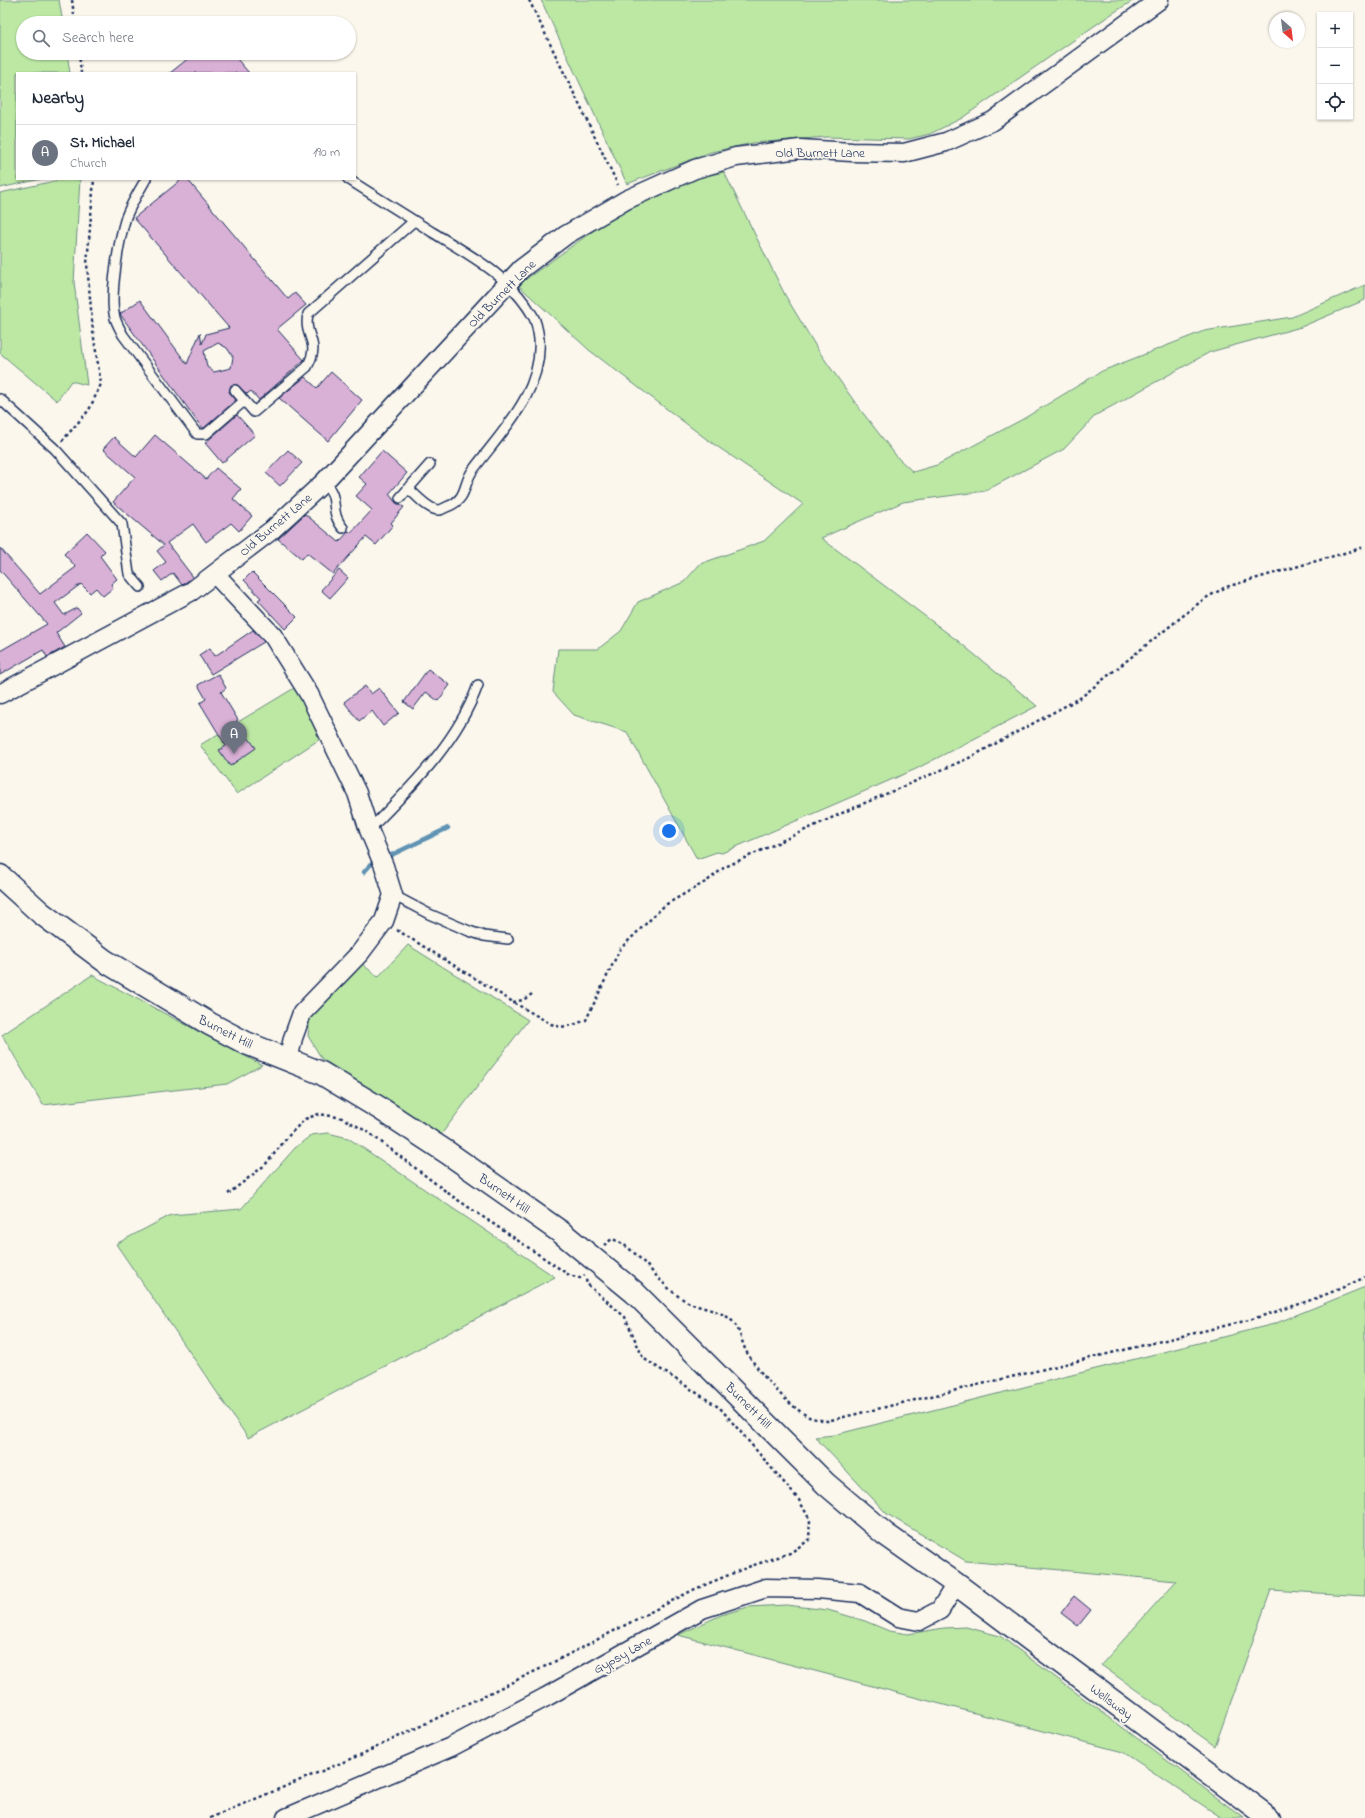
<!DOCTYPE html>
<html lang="en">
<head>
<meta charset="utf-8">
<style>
  :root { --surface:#fff; --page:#f2f2f3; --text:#1f2937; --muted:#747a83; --line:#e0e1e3; --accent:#1f6fb2 }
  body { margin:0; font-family:"Indie Flower",sans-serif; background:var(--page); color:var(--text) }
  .controls { position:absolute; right:12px; top:12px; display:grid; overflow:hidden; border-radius:0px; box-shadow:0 1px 3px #0004 }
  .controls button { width:36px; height:36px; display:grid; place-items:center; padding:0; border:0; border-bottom:1px solid var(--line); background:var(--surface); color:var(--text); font:20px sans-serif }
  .compass { position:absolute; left:1269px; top:12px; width:36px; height:36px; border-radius:50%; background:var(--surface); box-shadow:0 1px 3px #0004; rotate:152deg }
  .you { position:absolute; left:669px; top:831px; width:14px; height:14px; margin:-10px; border:3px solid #fff; border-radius:50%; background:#1a73e8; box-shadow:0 0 0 6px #1a73e833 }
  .badge { display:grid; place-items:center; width:26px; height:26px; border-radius:50%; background:var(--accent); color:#fff; font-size:13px; font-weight:700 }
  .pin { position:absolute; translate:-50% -33px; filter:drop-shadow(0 1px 2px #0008) }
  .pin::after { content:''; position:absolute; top:21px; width:14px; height:12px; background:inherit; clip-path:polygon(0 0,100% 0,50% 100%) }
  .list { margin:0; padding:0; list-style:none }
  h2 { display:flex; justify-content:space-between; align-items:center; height:52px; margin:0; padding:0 16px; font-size:17px }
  h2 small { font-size:13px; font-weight:400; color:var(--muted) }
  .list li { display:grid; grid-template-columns:26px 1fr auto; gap:12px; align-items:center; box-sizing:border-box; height:56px; padding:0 16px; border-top:1px solid var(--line) }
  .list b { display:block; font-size:15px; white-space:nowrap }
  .list p { margin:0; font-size:13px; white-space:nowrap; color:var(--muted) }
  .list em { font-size:13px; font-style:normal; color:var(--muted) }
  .icon { flex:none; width:22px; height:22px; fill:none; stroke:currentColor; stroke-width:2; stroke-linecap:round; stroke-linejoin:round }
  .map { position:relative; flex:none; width:1365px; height:1818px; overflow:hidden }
  .search { position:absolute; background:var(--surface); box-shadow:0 1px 3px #0004; left:16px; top:16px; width:340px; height:44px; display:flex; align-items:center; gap:10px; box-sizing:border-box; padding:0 14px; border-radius:22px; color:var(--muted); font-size:15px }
  .panel { position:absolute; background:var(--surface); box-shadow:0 1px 3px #0004; left:16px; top:72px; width:340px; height:108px; border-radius:0px }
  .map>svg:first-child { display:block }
  .green { fill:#bce8a4; stroke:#6c8c81 }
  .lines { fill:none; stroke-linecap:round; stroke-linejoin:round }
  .stream { stroke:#5e92b3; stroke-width:4.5 }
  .building { fill:#d9b0d6; stroke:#1b2f5e; fill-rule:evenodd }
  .lane-casing { stroke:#1b2f5e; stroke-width:12 }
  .street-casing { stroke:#1b2f5e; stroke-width:21 }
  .secondary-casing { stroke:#1b2f5e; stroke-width:25 }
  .path { stroke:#1b2f5e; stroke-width:2.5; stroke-dasharray:3 3; stroke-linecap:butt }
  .lane { stroke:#fbf7ec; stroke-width:9 }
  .street { stroke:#fbf7ec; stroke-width:18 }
  .secondary { stroke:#fbf7ec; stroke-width:22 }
  .labels { text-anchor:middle; stroke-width:3.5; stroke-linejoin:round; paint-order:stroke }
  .street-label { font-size:13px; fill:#1b2f5e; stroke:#fbf7ec }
</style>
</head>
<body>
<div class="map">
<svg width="1365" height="1818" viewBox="0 0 1365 1818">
  <rect width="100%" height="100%" fill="#fbf7ec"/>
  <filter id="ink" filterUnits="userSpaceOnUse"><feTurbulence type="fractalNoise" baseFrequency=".025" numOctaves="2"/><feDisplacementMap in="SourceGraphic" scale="8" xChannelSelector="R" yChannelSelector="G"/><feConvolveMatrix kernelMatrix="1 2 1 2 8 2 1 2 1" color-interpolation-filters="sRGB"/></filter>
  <g filter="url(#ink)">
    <g class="green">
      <path d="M0,0H59L63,23H23V53H67L70,73H17V179H41L0,188Z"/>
      <path d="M541,0H1134L1110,15L962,118L930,134L909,139L826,137L753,143L711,152L627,184Z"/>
      <path d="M724,172L785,295L818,350L859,408L898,458L913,472L937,465L1023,419L1102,371L1204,331L1292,317L1365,285V300L1301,327L1210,352L1096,415L1064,449L985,491L903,502L821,538L958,641L1037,706L916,769L722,853L717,852L697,859L627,732L574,715L553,692L558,649H598L621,631L638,602L684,582L700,564L764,541L803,504L709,441L589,350L518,285L615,215L697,178Z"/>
      <path d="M64,179H80L74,282L87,385L71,381L57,401L0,353V193Z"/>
      <path d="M296,687L323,737L237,794L200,745Z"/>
      <path d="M408,945L528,1020L440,1136L322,1059L308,1036L310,1016L361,963L378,977Z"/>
      <path d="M92,975L262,1065L227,1084L43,1105L2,1035Z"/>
      <path d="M328,1133L348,1138L555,1277L248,1438L116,1244L171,1215L241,1209L295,1148L311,1135Z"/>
      <path d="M1365,1287V1596L1271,1590L1215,1746L1101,1665L1176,1581L966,1561L887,1514L815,1437L834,1435L1274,1324Z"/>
      <path d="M786,1605L828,1610L865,1621L889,1631L908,1634L944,1628L966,1627L1000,1636L1244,1818H1222L1123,1752L678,1635L721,1615L748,1607Z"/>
    </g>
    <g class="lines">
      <g class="stream">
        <path d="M385,858L448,828"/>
        <path d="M364,872L372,863"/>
      </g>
    </g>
    <g class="building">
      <path d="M195,53H232L249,73H170Z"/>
      <path d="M182,179H187L288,299L295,293L306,305L277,329L304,360L303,361L259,400L251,391L247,394L237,385H231L229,392L236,400L204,428H202L120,314L140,300L187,364L200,333L202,344L206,334L229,328L134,218ZM218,343L227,348L233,357L231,368L214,372L207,367L204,351Z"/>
      <path d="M331,372L362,400L328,441L279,398L305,377L317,388Z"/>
      <path d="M237,415L255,435L222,463L205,443Z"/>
      <path d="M155,435L206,479L216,468L241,489L233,499L252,516L239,531L231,523L206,542L193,524L167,543L193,577L182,585L173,573L162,581L154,571L166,562L157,551L164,545L113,502L135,477L103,449L114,437L136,457Z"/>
      <path d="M288,450L302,463L280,486L266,473Z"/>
      <path d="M382,451L407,473L389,494L396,503L404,507L391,523L393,525L376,545L366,537L333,574L307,553L302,559L278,539L305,514L339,542L349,531L351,533L372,510L356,496L367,484L359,477Z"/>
      <path d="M87,532L105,551L100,556L117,579L111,584L113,588L103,596L96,588L90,593L81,584L55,603L64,615L77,608L81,613L56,633L65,647L47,657L43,650L0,675V651L47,624L0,570V548L40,594L76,567L64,554Z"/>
      <path d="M339,570L348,578L330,598L321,590Z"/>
      <path d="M252,572L297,617L285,629L258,600L261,598L244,580Z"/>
      <path d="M253,630L264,642L211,674L199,655L210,648L215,656Z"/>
      <path d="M428,669L450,685L438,701L426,692L413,709L404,702Z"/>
      <path d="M218,674L226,688L221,692L238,720L236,721L256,748L230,766L219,750L226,746L200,703L206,699L198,685Z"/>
      <path d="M365,686L371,694L379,688L399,713L383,726L372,711L359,721L344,702Z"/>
      <path d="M1074,1596L1091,1610L1078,1626L1061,1613Z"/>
    </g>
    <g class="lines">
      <defs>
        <g id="lane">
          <path d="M146,179C139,191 131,204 126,217C119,239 109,297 115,318C117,324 120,329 123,335L197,434H206L244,401"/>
          <path d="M348,179C376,197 404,214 432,232C470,255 510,276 533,316C537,323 538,331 539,339C543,392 502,431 473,470C463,483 468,498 449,506C446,507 443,509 440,510C429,511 416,495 408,488"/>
          <path d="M235,390L254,412L307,367C322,340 303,339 308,314L414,221"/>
          <path d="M0,399L55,449L122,524L129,574L140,587"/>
          <path d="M324,482C341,499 328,511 343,528"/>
          <path d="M400,498L430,464"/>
          <path d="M369,830C411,787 457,743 478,685"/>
          <path d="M393,895L429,914L469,931L484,936L508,939"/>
        </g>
        <g id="street">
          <path d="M215,574L273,636L309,694L357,793L369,830L384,866L393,895L384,921L360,953L302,1013L293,1038L288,1060"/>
          <path d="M0,694L192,591L272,530L324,482L521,269L566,235L626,200L695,169L736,157L800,149L852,152L904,153L946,142L993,121L1159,0"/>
          <path d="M286,1818L451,1747L546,1697L702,1609L766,1588L818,1589L860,1593L898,1617L919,1621L940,1610L956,1584"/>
        </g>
        <path id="secondary" d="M0,876L41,913L105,961L210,1024L246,1043L321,1073L381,1109L448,1153L562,1233L634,1292L826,1484L885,1534L956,1584L1269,1818"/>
      </defs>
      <use href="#lane" class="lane-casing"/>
      <use href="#street" class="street-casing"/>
      <use href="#secondary" class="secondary-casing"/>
      <g class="path">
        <path d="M72,0L75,23"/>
        <path d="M529,0L618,185"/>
        <path d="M79,53L81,73"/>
        <path d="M62,441L89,410L101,384L93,332L87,264L94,179"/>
        <path d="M397,930L513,1002L551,1024L560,1027L573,1025L586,1020L620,949L665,905L707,881L725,867L851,809L969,758L1080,698L1204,599L1226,587L1365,547"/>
        <path d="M513,1002L523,1000L532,994"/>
        <path d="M228,1194L265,1165L291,1133L305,1119L319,1114L342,1118L368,1132L452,1196L569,1275L580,1278L585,1275"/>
        <path d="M604,1245L612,1239C641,1249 658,1287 688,1302C701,1309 718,1309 730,1319C740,1327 741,1341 746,1351C759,1373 787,1405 809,1417C814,1419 821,1420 827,1421L1249,1320C1288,1308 1328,1296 1365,1277"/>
        <path d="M210,1818L360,1755L548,1665L695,1589L748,1567L790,1553L809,1540L810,1520L799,1500L720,1408L643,1358L625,1317L586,1283L587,1277"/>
      </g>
      <use href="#lane" class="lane"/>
      <use href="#street" class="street"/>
      <use href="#secondary" class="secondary"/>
    </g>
  </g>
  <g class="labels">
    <g class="street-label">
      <text x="820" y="157">Old Burnett Lane</text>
      <text transform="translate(501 293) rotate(-45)" y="5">Old Burnett Lane</text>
      <text transform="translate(275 524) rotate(-40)" y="5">Old Burnett Lane</text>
      <text transform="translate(226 1031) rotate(27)" y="5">Burnett Hill</text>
      <text transform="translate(505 1193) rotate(35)" y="5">Burnett Hill</text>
      <text transform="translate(749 1405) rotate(45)" y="5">Burnett Hill</text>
      <text transform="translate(622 1654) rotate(-29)" y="5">Gypsy Lane</text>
      <text transform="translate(1112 1701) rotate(37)" y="5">Wellsway</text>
    </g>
  </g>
</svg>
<div class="controls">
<button>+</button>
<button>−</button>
<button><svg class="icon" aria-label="locate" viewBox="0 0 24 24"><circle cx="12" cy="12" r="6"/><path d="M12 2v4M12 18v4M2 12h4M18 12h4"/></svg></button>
</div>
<svg class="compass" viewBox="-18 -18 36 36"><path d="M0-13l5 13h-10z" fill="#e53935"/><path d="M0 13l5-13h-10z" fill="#747a83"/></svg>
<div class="you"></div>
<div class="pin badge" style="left:234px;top:754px;background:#6b7280">A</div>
<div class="search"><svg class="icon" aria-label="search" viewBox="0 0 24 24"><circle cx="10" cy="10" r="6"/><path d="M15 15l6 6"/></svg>Search here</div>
<section class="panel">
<h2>Nearby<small></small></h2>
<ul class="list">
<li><span class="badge" style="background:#6b7280">A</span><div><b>St. Michael</b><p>Church</p></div><em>190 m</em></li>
</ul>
</section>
</div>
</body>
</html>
